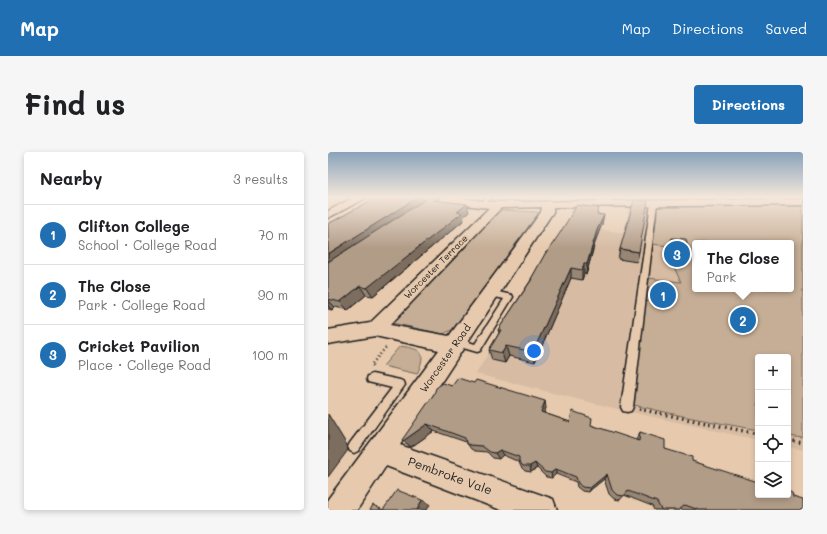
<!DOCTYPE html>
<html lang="en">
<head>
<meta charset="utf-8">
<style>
  :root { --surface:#fff; --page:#f6f6f6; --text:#202124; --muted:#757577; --line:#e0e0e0; --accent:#1f6fb2 }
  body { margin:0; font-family:Mali,sans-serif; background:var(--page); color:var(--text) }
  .controls { position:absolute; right:12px; bottom:12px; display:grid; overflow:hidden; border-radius:4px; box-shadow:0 2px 6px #0003 }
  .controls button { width:36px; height:36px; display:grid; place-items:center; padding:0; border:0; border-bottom:1px solid var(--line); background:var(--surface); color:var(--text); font:20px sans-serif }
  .you { position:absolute; left:206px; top:199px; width:14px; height:14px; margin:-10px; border:3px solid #fff; border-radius:50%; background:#1a73e8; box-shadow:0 0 0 6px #1a73e833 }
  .badge { display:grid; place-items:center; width:26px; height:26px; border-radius:50%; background:var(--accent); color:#fff; font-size:13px; font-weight:700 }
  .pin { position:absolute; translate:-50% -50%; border:2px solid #fff; box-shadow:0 1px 4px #0006 }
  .popup { position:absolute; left:364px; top:88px; width:102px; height:52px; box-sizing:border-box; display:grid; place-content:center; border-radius:4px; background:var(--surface); filter:drop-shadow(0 1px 3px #0005); font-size:13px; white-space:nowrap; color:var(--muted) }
  .popup b { font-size:15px; color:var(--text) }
  .popup::after { content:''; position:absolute; left:50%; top:100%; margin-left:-8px; border:8px solid transparent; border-top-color:var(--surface) }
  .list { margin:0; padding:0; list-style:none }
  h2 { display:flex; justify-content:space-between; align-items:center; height:52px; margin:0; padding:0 16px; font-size:17px }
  h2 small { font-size:13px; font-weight:400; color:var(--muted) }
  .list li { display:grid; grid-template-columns:26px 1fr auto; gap:12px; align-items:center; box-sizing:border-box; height:60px; padding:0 16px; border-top:1px solid var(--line) }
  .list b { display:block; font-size:15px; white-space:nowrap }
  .list p { margin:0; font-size:13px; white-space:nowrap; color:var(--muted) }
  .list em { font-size:13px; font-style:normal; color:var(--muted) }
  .icon { flex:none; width:22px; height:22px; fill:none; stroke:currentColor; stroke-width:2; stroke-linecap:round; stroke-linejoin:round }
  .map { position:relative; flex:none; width:475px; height:358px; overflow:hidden; border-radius:4px }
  header { display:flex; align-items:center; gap:24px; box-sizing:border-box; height:56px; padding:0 20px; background:var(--accent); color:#fff }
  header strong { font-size:19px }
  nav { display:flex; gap:22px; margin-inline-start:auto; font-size:14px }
  .intro { display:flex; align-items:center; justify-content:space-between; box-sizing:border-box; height:96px; padding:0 24px }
  h1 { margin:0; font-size:28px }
  .button { padding:10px 18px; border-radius:4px; background:var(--accent); color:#fff; font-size:14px; font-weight:700 }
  main { display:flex; gap:24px; padding:0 24px }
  aside { flex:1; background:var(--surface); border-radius:4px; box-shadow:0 2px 6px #0003 }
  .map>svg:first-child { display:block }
  .built { fill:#d7bca3; fill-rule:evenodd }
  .green { fill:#c6ae96; stroke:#716559; fill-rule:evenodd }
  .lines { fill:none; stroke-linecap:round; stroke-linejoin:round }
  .service-casing { stroke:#1c1c1c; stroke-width:3 }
  .minor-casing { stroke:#1c1c1c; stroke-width:3 }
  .path-far1 { stroke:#1c1c1c; stroke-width:2.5; stroke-dasharray:1 3; stroke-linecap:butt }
  .path { stroke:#1c1c1c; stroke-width:3.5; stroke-dasharray:1.5 4; stroke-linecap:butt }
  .service { fill:#e7caae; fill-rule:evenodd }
  .minor { fill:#e7caae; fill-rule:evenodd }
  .wall { fill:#988675; stroke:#1c1c1c }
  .shaded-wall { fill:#7c6d5f; stroke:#1c1c1c }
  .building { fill:#b19c88; stroke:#1c1c1c }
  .labels { text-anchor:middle; stroke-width:3.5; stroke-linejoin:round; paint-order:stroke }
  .far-street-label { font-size:9px; fill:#1c1c1c; stroke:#e7caae }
  .street-label { font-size:10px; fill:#1c1c1c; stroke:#e7caae }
  .near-street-label { font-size:12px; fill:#1c1c1c; stroke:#e7caae }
</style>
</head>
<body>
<header>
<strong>Map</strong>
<nav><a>Map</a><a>Directions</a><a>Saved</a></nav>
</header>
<div class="intro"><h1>Find us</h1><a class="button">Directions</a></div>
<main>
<aside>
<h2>Nearby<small>3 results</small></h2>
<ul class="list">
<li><span class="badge">1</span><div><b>Clifton College</b><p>School · College Road</p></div><em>70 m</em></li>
<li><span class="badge">2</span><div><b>The Close</b><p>Park · College Road</p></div><em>90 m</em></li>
<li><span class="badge">3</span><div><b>Cricket Pavilion</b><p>Place · College Road</p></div><em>100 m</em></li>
</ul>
</aside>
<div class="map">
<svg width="475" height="358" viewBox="0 0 475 358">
  <rect width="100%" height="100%" fill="#e7caae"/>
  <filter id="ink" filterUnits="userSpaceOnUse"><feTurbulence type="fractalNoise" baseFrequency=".025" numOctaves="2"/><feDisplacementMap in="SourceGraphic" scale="8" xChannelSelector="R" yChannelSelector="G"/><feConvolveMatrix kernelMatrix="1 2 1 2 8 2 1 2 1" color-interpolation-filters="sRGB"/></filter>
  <g filter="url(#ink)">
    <path class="built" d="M300,54H475V298L460,295V205H430V288L289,257L148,222L236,72L298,81ZM367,91H463V137H367Z"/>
    <g class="green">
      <path d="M327,54H475V286L460,284V205H430V278L359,265L306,253L320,126L353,130L343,109L341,94L324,92ZM367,91H463V137H367Z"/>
      <path d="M173,58L209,60L212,62L126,177L115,182L64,171L65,164L166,60Z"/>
      <path d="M72,194C94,197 99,200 89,222L55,214Z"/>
    </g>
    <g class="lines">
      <defs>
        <g id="service">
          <path d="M159,45H164L156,53H152V51Z"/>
          <path d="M326,49L329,51L305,255L303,259L299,260L295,259L293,255L323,51Z"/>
          <path d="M161,138L184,143L185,145L152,199L149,200L125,193L123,190L125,187L128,186L147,192L176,147L158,143L157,141Z"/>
          <path d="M44,222L72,228L76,230L77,233L30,299L26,301L22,299L20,295L22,291L64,236L40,230L39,227L40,224Z"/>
        </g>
        <g id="minor">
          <path d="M26,45H40L0,66V59Z"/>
          <path d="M92,45H126L162,50L475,47V53L225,55V60L72,293L225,347L229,358H173L58,314L29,358H0V347L111,198L47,184L0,192V178L42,171L161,56L97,48ZM214,55L213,60L121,184L62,173L173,56Z"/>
        </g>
      </defs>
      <use href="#service" class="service-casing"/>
      <use href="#minor" class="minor-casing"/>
      <path class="path-far1" d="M45,214L43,213L59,194"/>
      <g class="path">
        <path d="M311,257L430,282"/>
        <path d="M460,288L475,291"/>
      </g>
      <use href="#service" class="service"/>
      <use href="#minor" class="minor"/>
    </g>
    <g class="wall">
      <path d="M96,45L97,48L111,45L112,49L141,60L135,65L136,68L45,144L38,143L20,158L7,155L4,158L0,157V72Z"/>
      <path d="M271,62L274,72L268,87L258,123L256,122L254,128L243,126L207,210L181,204L177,211L164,208L161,198L171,181L170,178L203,128V127L219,100Z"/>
      <path d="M344,86L361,102L358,110L343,109L341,94Z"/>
      <path d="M292,97L311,100L309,110L290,107Z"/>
      <path d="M124,234L218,256L216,261L242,270L263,273L308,289L309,286L312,280L337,297L364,309L465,345L475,358H354L352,357L351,358H326L324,354L296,343L292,348L286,347L281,342L276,327L260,340L254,339L249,335L248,330L228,322L224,326L218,325L209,316L203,320L197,319L193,315L191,310L175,303L171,307L165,306L159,300L147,299L143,297L138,290L106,279L83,295L74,288Z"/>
    </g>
    <g class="shaded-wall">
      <path d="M90,45H96L98,50L0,114V102Z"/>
      <path d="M110,45H111L113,52L106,48Z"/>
      <path d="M139,52L141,60L135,65L136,68L45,144L39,136Z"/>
      <path d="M276,63L274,72L268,87L258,123L259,112L269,78Z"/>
      <path d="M256,112V122L254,128V118Z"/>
      <path d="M243,116V126L207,210L205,200Z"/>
      <path d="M32,134L38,143L20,158L12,150Z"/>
      <path d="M0,148L7,155L4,158L0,154Z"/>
      <path d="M178,194L181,204L177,211L174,201Z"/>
      <path d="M217,249L218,256L214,267L213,260Z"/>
      <path d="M0,262L19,293L20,298L0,325Z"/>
      <path d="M99,272L106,279L83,295L75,289Z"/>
      <path d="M172,298L175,303L171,307L167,301Z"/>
      <path d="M207,311L209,316L203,320L202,314Z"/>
      <path d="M228,317V322L224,326L223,321Z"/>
      <path d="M279,322L276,327L260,340L262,336Z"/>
      <path d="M94,348L102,352L99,358H89Z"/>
    </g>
    <g class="building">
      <path d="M49,45H90L0,102V72Z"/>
      <path d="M101,45H110L106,48L139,52L129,60L134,61L39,136L32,134L12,150L0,147V110Z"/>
      <path d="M306,48L320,49L311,100L292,97Z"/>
      <path d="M249,53L271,56L269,62L276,63L269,78L259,112H256L254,118L243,116L205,200L178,194L174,201L161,198L173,178H170L204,127H203L218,100H219L232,81Z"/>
      <path d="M344,86L358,87L361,102L346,101Z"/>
      <path d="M130,226L146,231L148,228L217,249L213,260L242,270L244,259L264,266L263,273L311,289L312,280L337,288V297L364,305V309L430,330V343H460V339L464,341L465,345L475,348V358H371L357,353L351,358H334L332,356L329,350L300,339L296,344L289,343L284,338L279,322L262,336L254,335L250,331L248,325L228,317L223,321L217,320L207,311L202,314H195L191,309V305L172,298L167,301L162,300L154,294L142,293L138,291L137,286L99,272L75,289L74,288L106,242L108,236L115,231L124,234Z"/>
      <path d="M69,338L94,348L89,358H55Z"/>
      <path d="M45,353L55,358H42Z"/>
    </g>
  </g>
  <linearGradient id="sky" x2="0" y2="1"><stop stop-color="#89a3bb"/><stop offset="0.47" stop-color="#f4e7db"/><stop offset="1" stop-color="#f4e7db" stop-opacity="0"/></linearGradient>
  <rect width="475" height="96" fill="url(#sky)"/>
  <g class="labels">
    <g class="far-street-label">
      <text transform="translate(108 115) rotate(-45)" y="3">Worcester Terrace</text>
    </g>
    <g class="street-label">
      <text transform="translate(117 206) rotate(-55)" y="4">Worcester Road</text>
    </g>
    <g class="near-street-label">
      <text transform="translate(122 324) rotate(20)" y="4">Pembroke Vale</text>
    </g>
  </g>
</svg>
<div class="controls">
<button>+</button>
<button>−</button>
<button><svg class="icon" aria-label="locate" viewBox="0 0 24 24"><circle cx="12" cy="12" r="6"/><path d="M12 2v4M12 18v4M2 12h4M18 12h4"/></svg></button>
<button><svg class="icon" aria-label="layers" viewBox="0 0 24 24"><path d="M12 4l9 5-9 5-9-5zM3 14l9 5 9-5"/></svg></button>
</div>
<div class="you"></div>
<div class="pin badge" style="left:335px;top:143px">1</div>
<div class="pin badge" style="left:415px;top:168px">2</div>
<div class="popup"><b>The Close</b>Park</div>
<div class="pin badge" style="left:349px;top:102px">3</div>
</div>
</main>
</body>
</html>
